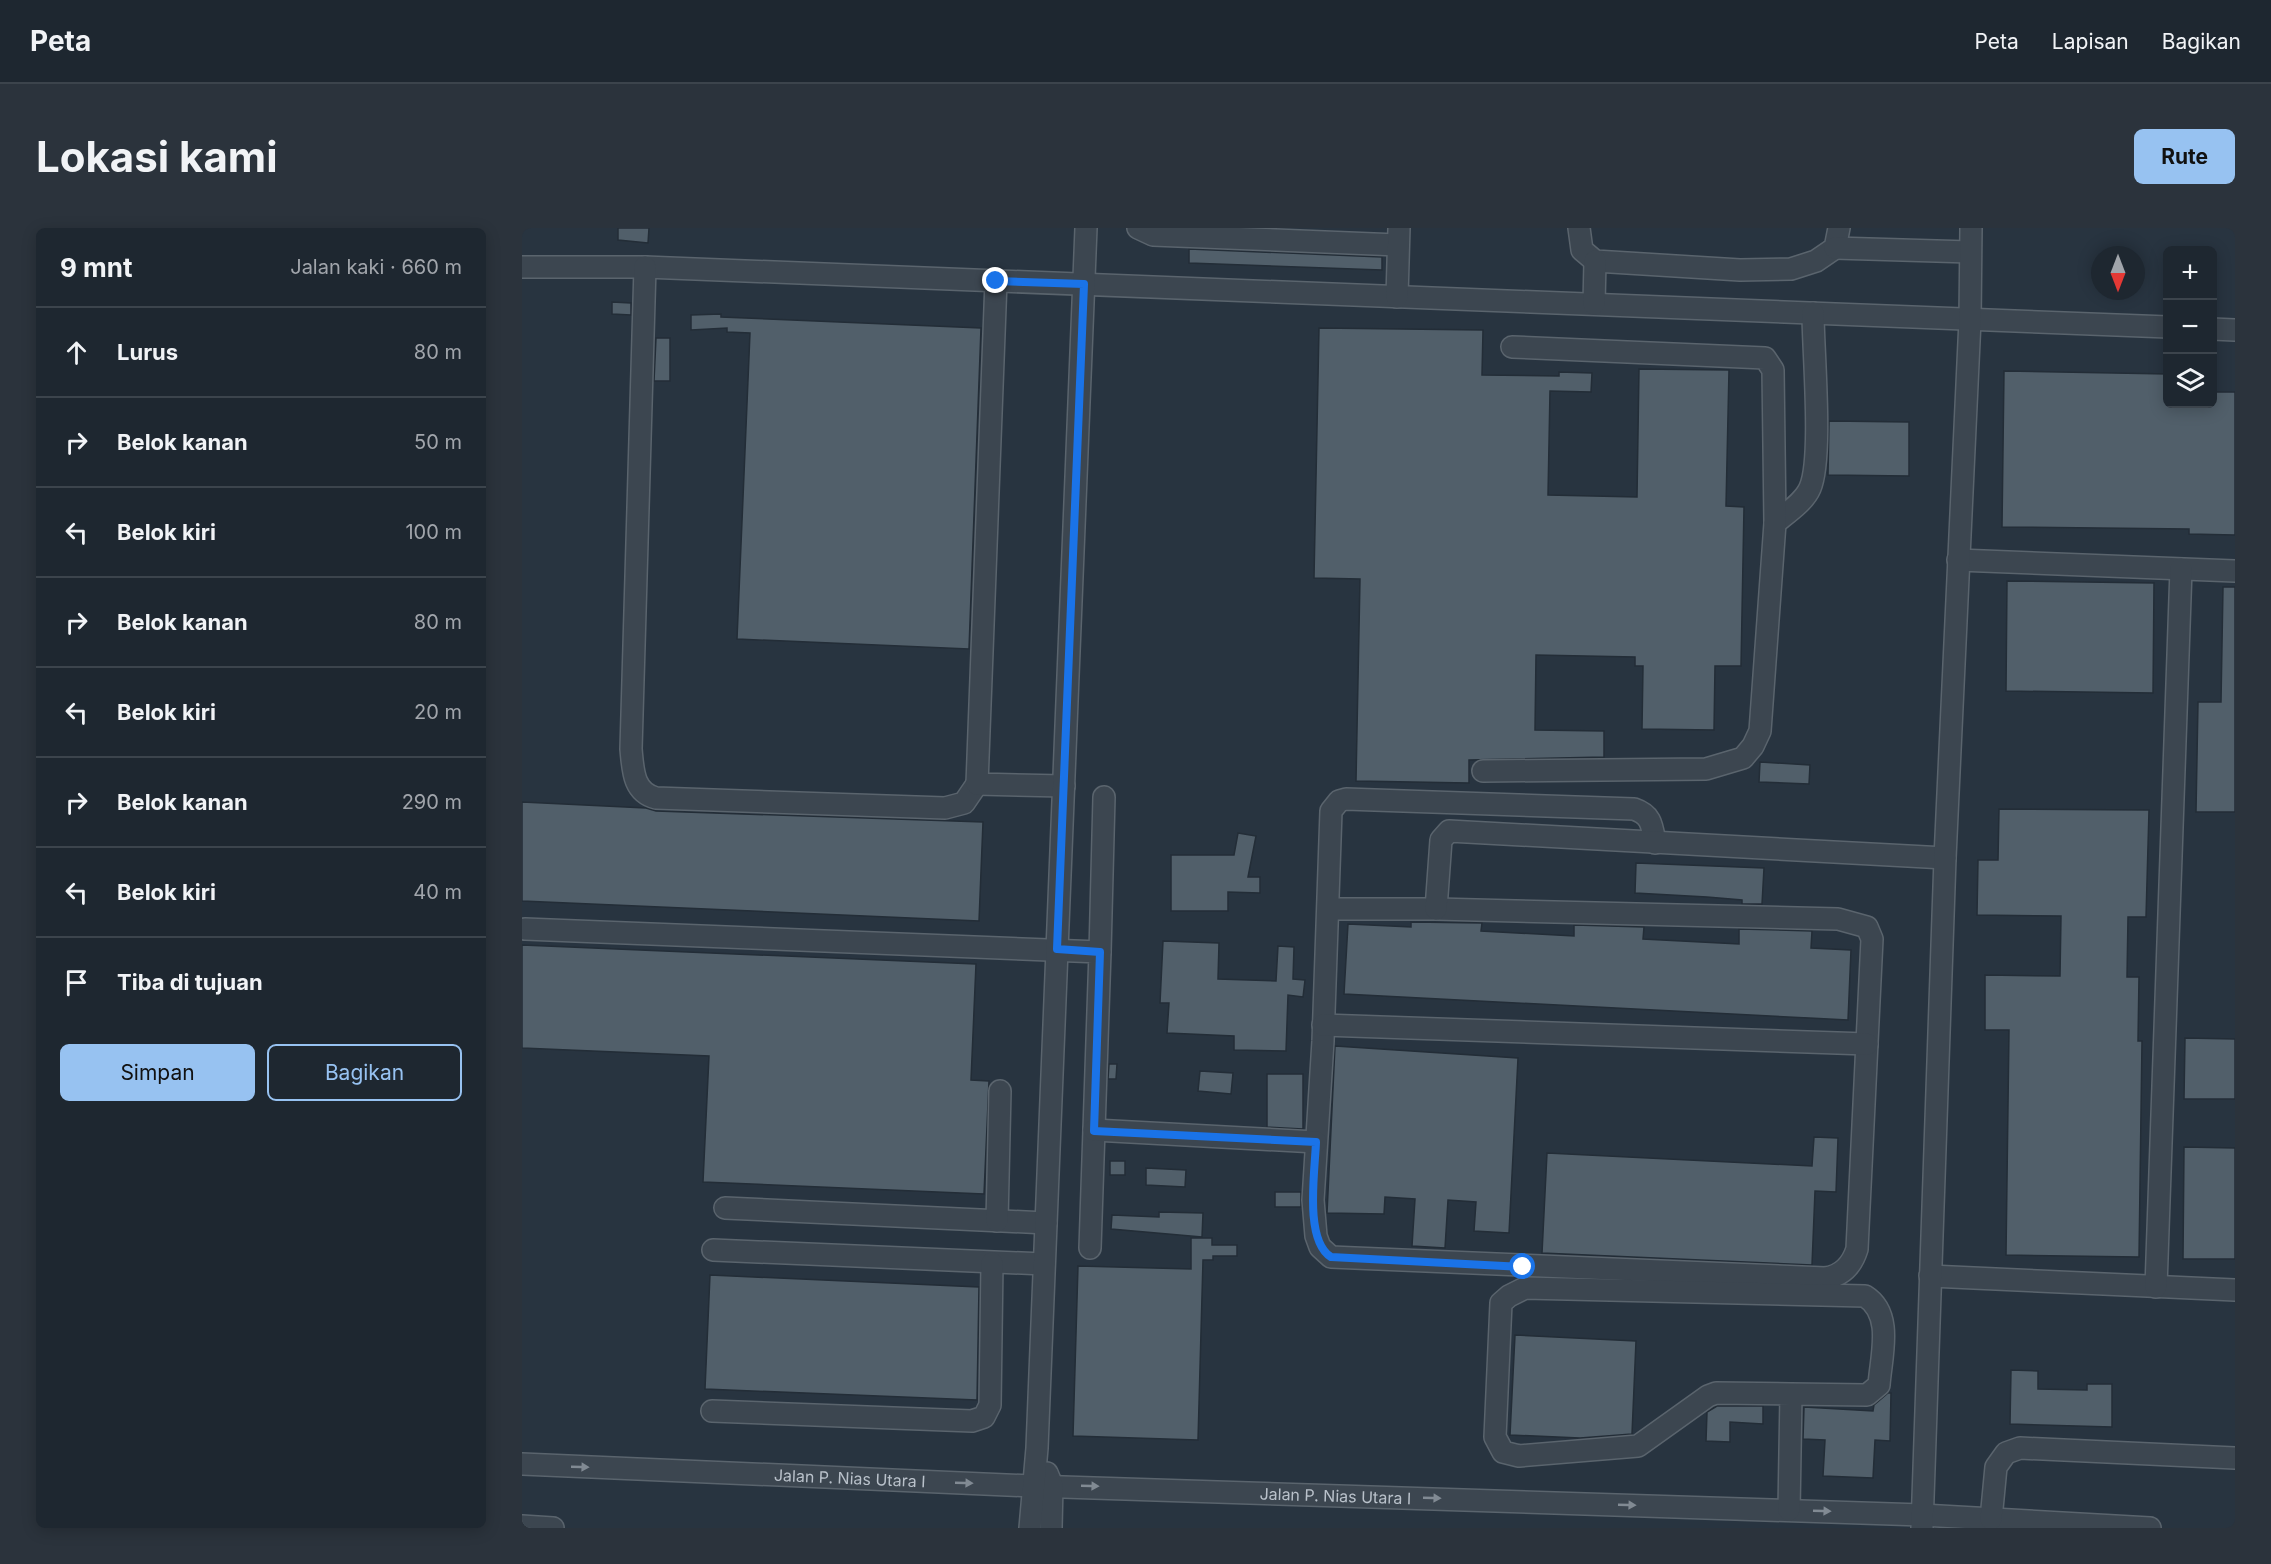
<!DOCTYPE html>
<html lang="id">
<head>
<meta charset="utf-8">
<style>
  :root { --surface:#1e2730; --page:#2b333c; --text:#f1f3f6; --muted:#a1a5ab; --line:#3c444c; --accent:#97c2f1 }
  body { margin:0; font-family:Inter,sans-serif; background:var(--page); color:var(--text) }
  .controls { position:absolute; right:18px; top:18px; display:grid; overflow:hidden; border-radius:9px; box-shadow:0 3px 15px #0003 }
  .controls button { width:54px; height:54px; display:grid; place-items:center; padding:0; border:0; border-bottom:2px solid var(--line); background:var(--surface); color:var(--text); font:30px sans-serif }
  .compass { position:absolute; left:1569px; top:18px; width:54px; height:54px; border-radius:50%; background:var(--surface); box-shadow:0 3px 15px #0003; rotate:180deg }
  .stop { position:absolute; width:18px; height:18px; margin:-14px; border:4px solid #1a73e8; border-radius:50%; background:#fff }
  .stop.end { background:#1a73e8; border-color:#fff; box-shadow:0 2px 6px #0008 }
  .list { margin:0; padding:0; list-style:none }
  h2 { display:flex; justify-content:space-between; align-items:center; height:78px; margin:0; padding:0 24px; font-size:26px }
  h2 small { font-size:20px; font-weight:400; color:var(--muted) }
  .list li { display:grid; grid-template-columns:39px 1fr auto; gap:18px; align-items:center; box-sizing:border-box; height:90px; padding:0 24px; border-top:2px solid var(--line) }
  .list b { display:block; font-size:22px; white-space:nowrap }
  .list em { font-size:20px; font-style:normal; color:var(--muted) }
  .actions { display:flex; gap:12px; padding:18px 24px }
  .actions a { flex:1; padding:14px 0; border:2px solid var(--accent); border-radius:9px; text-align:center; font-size:21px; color:var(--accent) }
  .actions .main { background:var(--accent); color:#111 }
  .icon { flex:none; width:33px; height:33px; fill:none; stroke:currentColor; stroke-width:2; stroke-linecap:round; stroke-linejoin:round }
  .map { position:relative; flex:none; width:1713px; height:1300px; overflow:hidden; border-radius:9px }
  header { display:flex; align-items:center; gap:36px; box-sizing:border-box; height:84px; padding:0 30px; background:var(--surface); border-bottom:2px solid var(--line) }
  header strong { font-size:28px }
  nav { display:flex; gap:33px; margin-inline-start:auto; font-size:21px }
  .intro { display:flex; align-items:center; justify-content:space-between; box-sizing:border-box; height:144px; padding:0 36px }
  h1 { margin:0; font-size:42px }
  .button { padding:15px 27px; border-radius:9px; background:var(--accent); color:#111; font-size:21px; font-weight:700 }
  main { display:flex; gap:36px; padding:0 36px }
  aside { flex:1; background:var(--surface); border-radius:9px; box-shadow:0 3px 15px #0003 }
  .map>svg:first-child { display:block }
  .building { fill:#515f6a; stroke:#232d37; stroke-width:1.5 }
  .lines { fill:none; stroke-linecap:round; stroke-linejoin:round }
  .minor-casing { stroke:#5a646d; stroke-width:24 }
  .minor { stroke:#3c4650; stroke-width:21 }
  .oneway { fill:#818a93 }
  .route { stroke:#1a73e8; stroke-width:8 }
  .labels { text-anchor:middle; stroke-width:6; stroke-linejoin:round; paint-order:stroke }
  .street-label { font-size:16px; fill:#b9c1ca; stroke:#212b35 }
</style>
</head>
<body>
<header>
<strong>Peta</strong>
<nav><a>Peta</a><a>Lapisan</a><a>Bagikan</a></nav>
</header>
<div class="intro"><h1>Lokasi kami</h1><a class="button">Rute</a></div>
<main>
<aside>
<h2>9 mnt<small>Jalan kaki · 660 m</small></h2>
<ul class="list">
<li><svg class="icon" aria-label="ahead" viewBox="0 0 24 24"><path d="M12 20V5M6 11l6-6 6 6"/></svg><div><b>Lurus</b></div><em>80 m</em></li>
<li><svg class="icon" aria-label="right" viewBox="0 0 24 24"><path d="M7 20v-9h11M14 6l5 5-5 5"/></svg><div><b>Belok kanan</b></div><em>50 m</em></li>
<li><svg class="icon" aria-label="left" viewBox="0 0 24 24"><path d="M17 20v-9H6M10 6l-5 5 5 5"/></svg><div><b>Belok kiri</b></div><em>100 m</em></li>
<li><svg class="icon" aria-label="right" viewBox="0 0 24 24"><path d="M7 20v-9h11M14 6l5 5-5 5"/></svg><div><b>Belok kanan</b></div><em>80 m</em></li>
<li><svg class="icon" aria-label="left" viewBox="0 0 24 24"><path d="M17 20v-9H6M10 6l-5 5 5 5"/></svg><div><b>Belok kiri</b></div><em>20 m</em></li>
<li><svg class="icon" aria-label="right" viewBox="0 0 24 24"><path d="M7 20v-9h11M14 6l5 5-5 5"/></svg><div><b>Belok kanan</b></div><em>290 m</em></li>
<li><svg class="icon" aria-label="left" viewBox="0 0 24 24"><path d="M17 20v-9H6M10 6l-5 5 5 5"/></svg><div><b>Belok kiri</b></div><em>40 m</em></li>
<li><svg class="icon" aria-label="arrive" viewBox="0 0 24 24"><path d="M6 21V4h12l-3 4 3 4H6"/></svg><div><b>Tiba di tujuan</b></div></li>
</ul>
<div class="actions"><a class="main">Simpan</a><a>Bagikan</a></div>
</aside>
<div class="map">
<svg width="1713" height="1300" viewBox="0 0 1713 1300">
  <rect width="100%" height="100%" fill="#283440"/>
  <g class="building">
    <path d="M96,0H127L126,15L96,12Z"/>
    <path d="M667,21L860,29V42L667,35Z"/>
    <path d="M90,74L109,75V87L90,86Z"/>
    <path d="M199,86V89L459,100L447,421L215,411L228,105L205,104V100L169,102V87Z"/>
    <path d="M797,100L961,102L960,147L1037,148V144L1070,145L1069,164L1028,163L1026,267L1115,269L1117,141L1207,142L1204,278L1222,279L1219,438H1193L1192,502L1120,501L1121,438H1113V429L1014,427L1013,502L1082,503V529L947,532V555L834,553L838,351L792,350Z"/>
    <path d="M134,110H148V153H132Z"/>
    <path d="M1482,143L1646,146V176H1690V164H1713V307L1667,306V301L1480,299Z"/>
    <path d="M1307,193L1387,194V248L1306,247Z"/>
    <path d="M1485,353L1632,355L1631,465L1484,463Z"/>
    <path d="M1701,359H1713V584H1674L1676,474H1699Z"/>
    <path d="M1238,534L1288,537L1287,556L1237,554Z"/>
    <path d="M0,574L124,580L134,583L461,594L457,693L0,673Z"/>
    <path d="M1477,581L1627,582L1624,689H1606L1605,749H1617L1616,813H1620L1617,1029L1484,1027L1487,802H1463V747L1538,748L1539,688L1455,687L1456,632H1476Z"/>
    <path d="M716,605L734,608L726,649H738V665L706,664V683H649V627H712Z"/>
    <path d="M1114,635L1242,640L1240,676H1220V672L1185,669L1113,665Z"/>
    <path d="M889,694L960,695L959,703L1052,708V697L1122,699L1121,711L1217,716V701L1290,703L1289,720L1329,722L1326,792L822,766L826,696L889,699Z"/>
    <path d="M641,713L697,715L696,751L754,753L756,718L772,719L771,751L783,752L781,769L766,767L764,823L712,822V808L645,805L647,775H638Z"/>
    <path d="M0,717L454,736L449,852L467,853L462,966L181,954L187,828L0,820Z"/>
    <path d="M1663,810L1713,811V871H1662Z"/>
    <path d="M813,818L996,830L987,1005L952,1003L954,974L926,972L923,1020L890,1018L893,971L863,969L862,986L805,985Z"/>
    <path d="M587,836H595L594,851H586Z"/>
    <path d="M678,843L711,845L709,866L676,863Z"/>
    <path d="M745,846H781V901L745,899Z"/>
    <path d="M1292,909L1316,910L1314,964L1293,963L1290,1037L1020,1025L1025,925L1290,938Z"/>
    <path d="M1662,919L1713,920V1031H1661Z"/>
    <rect x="588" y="933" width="15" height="14"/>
    <path d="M624,940L664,942L663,959L624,957Z"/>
    <rect x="753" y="964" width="26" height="15"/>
    <path d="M637,984L681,985L680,1009L589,1001L590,987L637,989Z"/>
    <path d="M669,1010H690V1017H715V1028H691V1032H681L676,1212L551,1208L556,1038L669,1041Z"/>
    <path d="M188,1047L457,1059L455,1172L183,1161Z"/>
    <path d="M993,1107L1114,1113L1110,1206L1058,1210L988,1207Z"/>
    <path d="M1489,1142L1516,1143V1161L1565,1162V1156H1590V1199L1488,1196Z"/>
    <path d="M1366,1165H1369L1368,1213L1353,1212L1351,1250L1301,1248L1303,1212L1281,1211L1282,1179L1351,1183L1352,1177Z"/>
    <path d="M1195,1178H1241V1196L1208,1194V1214L1184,1213L1185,1184Z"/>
  </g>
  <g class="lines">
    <defs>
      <g id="minor">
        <path d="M616,0L631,7L876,17"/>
        <path d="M1057,0L1060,22L1073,33L1218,42L1269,41L1294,33L1313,20L1317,0"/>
        <path d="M1313,20L1448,24"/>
        <path d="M0,39H123L1646,99"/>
        <path d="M123,39L109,521C111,542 111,564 134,570L423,580L442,575L455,556"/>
        <path d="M474,53L455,556L542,558"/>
        <path d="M875,69L877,0"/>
        <path d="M1072,76L1073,33"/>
        <path d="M1690,101L1713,102"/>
        <path d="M1253,295C1265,285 1282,274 1288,260C1301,230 1291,123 1291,85"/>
        <path d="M1436,332L1713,343"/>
        <path d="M961,543L1184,541L1221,530L1231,518L1238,503L1253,295L1251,142L1243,130L990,119"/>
        <path d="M806,681H914L1316,691L1345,699L1350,711L1335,1021C1330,1037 1320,1048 1303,1050L809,1029L798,1019L794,1008L791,972L801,813L809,583L817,573L824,571L1112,581C1130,587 1130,598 1133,615"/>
        <path d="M914,681L919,612L927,603L1423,630"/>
        <path d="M3,701L578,724L568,1020"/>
        <path d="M578,724L582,569"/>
        <path d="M801,797L1345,816"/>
        <path d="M572,902L794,914"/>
        <path d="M203,980L524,995"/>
        <path d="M475,993L478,863"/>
        <path d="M191,1022L522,1036"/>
        <path d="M1408,1048L1713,1062"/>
        <path d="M1634,1059L1659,341"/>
        <path d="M190,1183L450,1193L462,1189L468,1177L470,1035"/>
        <path id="s1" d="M0,1236L510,1258L1400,1287L1628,1300"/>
        <path d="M525,1245L530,1257L529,1300"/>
        <path d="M1267,1282L1269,1166L1345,1167L1357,1157C1359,1128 1372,1086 1343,1068L1003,1060L987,1068L979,1075L973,1209L981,1224L997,1228L1116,1218L1186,1168L1194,1165L1269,1166"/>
        <path d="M1469,1291L1474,1239L1484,1225L1498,1220L1713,1230"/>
        <path d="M0,1298L31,1300"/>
        <path d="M1400,1299L1423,630L1448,92L1449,0"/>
        <path d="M508,1300L515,1220L564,0"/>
      </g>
    </defs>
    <use href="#minor" class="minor-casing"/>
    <use href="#minor" class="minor"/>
  </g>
  <defs><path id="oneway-solid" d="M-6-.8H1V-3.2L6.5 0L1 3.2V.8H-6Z" transform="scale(1.5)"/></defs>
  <g class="oneway">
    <use href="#oneway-solid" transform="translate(58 1239) rotate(2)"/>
    <use href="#oneway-solid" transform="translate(442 1255) rotate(2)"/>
    <use href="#oneway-solid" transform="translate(568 1258) rotate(2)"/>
    <use href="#oneway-solid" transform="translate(910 1270) rotate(2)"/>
    <use href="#oneway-solid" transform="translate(1105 1277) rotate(2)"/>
    <use href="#oneway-solid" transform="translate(1300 1283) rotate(2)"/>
  </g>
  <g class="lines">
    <path class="route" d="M474,53L562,56L535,721L578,724L572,903L794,914C793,943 782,1012 809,1029L1001,1039"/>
  </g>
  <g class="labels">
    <g class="street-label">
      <text dy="6" stroke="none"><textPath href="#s1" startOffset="328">Jalan P. Nias Utara I</textPath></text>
      <text dy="6" stroke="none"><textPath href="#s1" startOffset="814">Jalan P. Nias Utara I</textPath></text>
    </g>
  </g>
</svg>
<div class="controls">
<button>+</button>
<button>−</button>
<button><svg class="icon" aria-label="layers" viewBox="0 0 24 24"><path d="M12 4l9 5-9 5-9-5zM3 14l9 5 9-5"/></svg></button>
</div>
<svg class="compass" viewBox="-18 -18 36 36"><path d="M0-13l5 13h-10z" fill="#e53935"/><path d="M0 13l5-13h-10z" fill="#a1a5ab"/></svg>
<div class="stop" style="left:1001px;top:1039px"></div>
<div class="stop end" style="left:474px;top:53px"></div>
</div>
</main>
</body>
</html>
